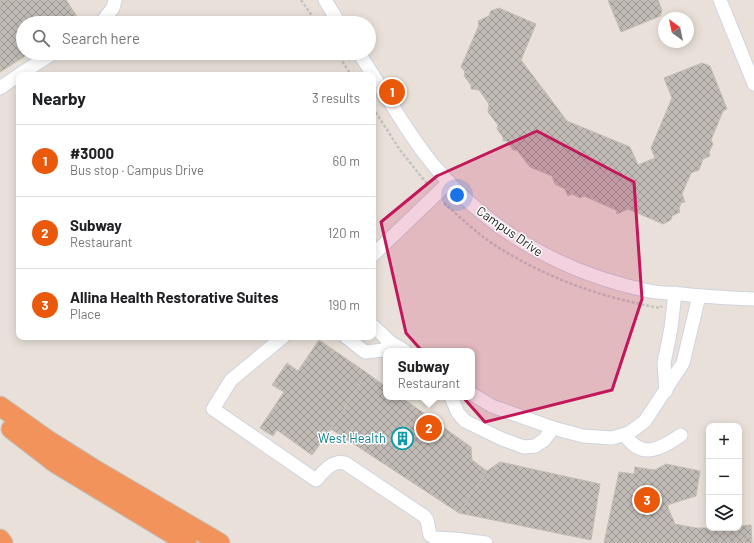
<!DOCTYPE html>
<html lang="en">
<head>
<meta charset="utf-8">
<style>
  :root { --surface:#fff; --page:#f2f2f2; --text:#202124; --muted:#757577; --line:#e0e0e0; --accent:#ea580c }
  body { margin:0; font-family:Barlow,sans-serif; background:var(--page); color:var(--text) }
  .controls { position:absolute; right:12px; bottom:12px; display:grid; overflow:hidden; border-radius:8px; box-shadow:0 2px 10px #0003 }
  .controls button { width:36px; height:36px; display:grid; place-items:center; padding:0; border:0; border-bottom:1px solid var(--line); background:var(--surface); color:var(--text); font:20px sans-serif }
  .compass { position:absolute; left:658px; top:12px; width:36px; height:36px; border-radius:50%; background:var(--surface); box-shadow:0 2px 10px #0003; rotate:327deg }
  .you { position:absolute; left:457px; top:195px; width:14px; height:14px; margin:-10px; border:3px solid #fff; border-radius:50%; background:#1a73e8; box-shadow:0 0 0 6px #1a73e833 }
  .badge { display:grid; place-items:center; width:26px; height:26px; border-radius:50%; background:var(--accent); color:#fff; font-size:13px; font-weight:700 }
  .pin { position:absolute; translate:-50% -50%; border:2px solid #fff; box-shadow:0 1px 4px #0006 }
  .popup { position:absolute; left:383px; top:348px; width:92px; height:52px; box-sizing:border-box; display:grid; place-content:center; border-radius:8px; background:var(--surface); filter:drop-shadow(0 1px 3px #0005); font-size:13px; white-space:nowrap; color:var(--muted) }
  .popup b { font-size:15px; color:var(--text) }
  .popup::after { content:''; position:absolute; left:50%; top:100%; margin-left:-8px; border:8px solid transparent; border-top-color:var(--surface) }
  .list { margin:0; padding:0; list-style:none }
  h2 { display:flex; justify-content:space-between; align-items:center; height:52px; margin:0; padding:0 16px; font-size:17px }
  h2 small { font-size:13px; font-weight:400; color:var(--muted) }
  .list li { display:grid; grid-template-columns:26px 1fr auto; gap:12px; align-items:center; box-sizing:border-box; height:72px; padding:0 16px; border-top:1px solid var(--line) }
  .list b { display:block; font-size:15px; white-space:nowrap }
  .list p { margin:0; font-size:13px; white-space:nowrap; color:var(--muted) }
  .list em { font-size:13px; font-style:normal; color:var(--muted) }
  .icon { flex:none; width:22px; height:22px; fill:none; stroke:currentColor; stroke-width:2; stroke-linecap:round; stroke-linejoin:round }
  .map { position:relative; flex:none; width:754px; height:543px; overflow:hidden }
  .search { position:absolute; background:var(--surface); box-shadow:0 2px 10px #0003; left:16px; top:16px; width:360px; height:44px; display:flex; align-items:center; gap:10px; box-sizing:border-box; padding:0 14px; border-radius:22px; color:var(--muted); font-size:15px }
  .panel { position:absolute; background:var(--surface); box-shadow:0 2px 10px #0003; left:16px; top:72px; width:360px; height:268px; border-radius:8px }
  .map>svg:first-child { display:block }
  .building { fill:url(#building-cross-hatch); stroke:#c4bdb4 }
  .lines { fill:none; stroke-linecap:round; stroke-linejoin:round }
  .minor-casing { stroke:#cfd3df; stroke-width:15 }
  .highway-casing { stroke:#c3c3c3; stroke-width:21 }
  .path { stroke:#c3c3c3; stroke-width:2.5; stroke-dasharray:3 2; stroke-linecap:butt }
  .minor { stroke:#fff; stroke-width:13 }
  .highway { stroke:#f2935b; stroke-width:19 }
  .marked { fill:#c2185b; fill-opacity:0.2; stroke:#c2185b; stroke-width:3; stroke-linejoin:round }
  .labels { text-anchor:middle; stroke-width:3; stroke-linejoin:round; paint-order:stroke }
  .street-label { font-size:13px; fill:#272727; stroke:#fff }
  .culture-label { font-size:13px; fill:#0d838f; stroke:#fff; text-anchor:end }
</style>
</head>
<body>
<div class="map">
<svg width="754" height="543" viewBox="0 0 754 543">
  <defs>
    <pattern id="building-cross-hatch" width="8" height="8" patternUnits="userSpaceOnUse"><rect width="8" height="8" fill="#c1bbb6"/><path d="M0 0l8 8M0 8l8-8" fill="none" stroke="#9d9894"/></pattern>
  </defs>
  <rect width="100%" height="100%" fill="#e9e1d9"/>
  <g class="building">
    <path d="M0,0H66L80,21L77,23H23V53H30L0,72Z"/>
    <path d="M608,0H658L662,10L660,16L621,32Z"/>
    <path d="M499,8L536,24L521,60L567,121L630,147L638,165L655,158L651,148L672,98L664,78L702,63L710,66L727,109L723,111L711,140L713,144L709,152L710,156L703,159L699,170L691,173L682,194L685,202L681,203L679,209L680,212L672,216L671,220L663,224L628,209L617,214L616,210L584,196L580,198L572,194L568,196L565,189L555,184L552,176L530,167L517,150H513L507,141H503V137L497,129L498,125L488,112L489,104L479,90L471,89V85L464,76L465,72L461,67L479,25L478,21L489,16L491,11Z"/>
    <path d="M319,340L367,373L331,429L312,455L277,430L273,436L260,428L284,392L272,385L287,363L298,371Z"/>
    <path d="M367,373L386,387V397H401L471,447L472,460L487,471L459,513L331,429Z"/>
    <path d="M500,462L600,484L591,540L459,513L487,471Z"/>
    <path d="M666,464L700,471L696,496L667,505L675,524L696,528H739V526L751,525L752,543H604L619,472L634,474L635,467L655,470Z"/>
  </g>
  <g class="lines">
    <defs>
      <g id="minor">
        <path d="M325,0L339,23"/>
        <path d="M720,0L754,84"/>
        <path d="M101,23L113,8L115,0"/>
        <path d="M359,53L373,75"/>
        <path d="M19,75L53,53"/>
        <path d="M373,75C393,106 412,140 436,168C491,233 566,274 649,291C659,293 671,293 682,294C706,297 730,298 754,299"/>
        <path d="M0,88L19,75"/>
        <path d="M373,255L449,182"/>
        <path d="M373,326L390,342L405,351"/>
        <path d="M283,337L231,380L213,409L316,480C324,471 332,460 345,463L424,516L427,520L430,535L435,538L455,539L486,543"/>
        <path d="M346,337L365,352L384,350L390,342"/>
        <path d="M666,391L664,363L671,328L675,293"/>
        <path d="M472,394L492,406L553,428L583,436L612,438L629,433L645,421L683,363L699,296"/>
        <path d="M451,397L458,413L465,421L502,439L524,447L535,446L544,440L553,428"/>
        <path d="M625,435C642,460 660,449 681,435"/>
      </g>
      <g id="highway">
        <path d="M0,406L48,440L94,469L220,543"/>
        <path d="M11,429L55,463L187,543"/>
        <path d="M0,539L3,543"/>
      </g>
    </defs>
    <use href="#minor" class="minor-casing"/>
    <use href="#highway" class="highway-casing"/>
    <g class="path">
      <path d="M301,0L317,23"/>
      <path d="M337,53L351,75"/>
      <path d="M373,108L400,150L428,185"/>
      <path d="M444,203C463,220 483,239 506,252C554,281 605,298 660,308L662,306"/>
    </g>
    <use href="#minor" class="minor"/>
    <use href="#highway" class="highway"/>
  </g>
  <path class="marked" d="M537,131L634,182L642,299L612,390L485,422L406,333L381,222L437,176Z"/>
  <defs>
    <symbol id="building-ring" viewBox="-11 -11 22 22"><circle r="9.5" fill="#fff" stroke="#0f9aa8" stroke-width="1.5"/><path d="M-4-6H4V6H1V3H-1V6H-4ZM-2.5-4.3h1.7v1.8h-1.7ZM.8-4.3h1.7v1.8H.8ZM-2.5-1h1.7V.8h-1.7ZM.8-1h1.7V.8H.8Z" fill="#0f9aa8"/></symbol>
  </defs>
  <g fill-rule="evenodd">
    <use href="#building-ring" x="390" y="426" width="25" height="25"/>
  </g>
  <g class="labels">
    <g class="street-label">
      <text transform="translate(510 231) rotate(35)" y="5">Campus Drive</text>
    </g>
    <g class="culture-label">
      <text x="386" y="443">West Health</text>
    </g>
  </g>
</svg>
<div class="controls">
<button>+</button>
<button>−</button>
<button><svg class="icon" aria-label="layers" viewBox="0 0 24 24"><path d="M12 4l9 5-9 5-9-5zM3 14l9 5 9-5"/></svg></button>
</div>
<svg class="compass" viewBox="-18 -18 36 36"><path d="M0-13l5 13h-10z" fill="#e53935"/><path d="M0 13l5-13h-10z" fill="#757577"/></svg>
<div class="you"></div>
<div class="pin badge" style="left:392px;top:92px">1</div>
<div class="pin badge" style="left:429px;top:428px">2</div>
<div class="popup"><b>Subway</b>Restaurant</div>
<div class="pin badge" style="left:647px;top:500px">3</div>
<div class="search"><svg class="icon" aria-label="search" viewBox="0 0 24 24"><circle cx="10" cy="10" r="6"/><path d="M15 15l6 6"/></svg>Search here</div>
<section class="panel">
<h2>Nearby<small>3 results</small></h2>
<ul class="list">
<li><span class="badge">1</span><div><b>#3000</b><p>Bus stop · Campus Drive</p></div><em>60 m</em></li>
<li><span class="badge">2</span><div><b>Subway</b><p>Restaurant</p></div><em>120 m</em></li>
<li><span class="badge">3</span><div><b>Allina Health Restorative Suites</b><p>Place</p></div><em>190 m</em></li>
</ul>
</section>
</div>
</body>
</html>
